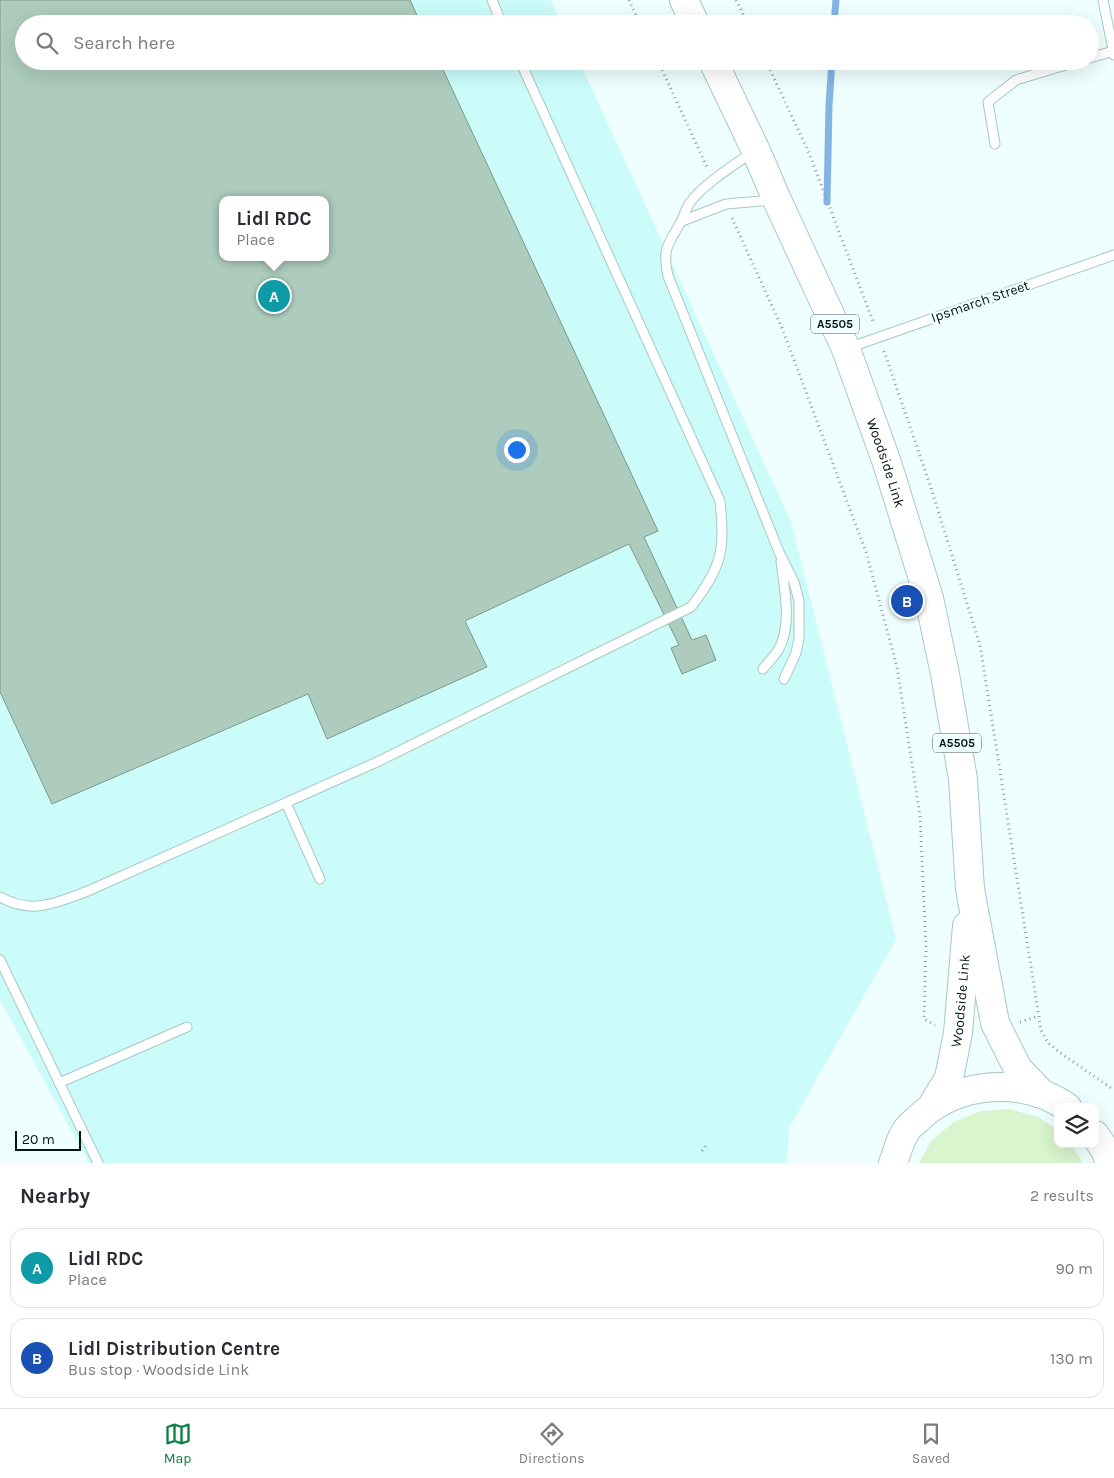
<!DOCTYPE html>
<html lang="en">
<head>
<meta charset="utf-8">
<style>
  :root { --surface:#fff; --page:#f7f7f7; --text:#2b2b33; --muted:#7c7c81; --line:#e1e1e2; --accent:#0b8043 }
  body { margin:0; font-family:Karla,sans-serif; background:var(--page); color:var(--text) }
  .controls { position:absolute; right:15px; bottom:15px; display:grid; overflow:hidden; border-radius:10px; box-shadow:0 5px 20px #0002 }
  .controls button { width:45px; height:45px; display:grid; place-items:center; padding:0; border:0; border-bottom:1px solid var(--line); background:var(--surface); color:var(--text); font:25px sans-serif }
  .scale { position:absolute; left:15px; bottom:12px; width:66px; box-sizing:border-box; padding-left:5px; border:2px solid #061413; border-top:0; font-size:14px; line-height:18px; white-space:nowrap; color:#061413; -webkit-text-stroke:4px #effefe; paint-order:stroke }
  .you { position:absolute; left:516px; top:449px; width:18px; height:18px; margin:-12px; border:4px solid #fff; border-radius:50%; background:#1a73e8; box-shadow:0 0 0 8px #1a73e833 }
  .badge { display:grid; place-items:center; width:32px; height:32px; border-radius:50%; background:var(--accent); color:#fff; font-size:16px; font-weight:700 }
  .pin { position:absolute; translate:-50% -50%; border:2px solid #fff; box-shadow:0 1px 5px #0006 }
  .popup { position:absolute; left:219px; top:196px; width:110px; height:65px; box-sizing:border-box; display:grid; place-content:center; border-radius:10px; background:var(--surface); filter:drop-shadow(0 1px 4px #0005); font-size:16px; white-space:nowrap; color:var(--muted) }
  .popup b { font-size:19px; color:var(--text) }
  .popup::after { content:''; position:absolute; left:50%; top:100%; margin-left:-10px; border:10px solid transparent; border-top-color:var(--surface) }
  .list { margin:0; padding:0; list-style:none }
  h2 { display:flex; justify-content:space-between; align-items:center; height:65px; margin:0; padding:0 20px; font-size:21px }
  h2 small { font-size:16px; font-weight:400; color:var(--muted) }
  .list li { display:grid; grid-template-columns:32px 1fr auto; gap:15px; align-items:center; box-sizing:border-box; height:80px; margin:0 10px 10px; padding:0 10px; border:1px solid var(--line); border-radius:15px }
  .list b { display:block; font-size:19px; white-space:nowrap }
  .list p { margin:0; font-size:16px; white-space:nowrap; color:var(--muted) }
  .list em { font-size:16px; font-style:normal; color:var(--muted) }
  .icon { flex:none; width:28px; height:28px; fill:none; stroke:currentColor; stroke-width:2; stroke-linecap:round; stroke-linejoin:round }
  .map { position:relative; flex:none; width:1114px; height:1163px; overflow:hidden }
  .search { position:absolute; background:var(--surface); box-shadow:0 5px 20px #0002; left:15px; right:15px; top:15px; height:55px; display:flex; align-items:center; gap:12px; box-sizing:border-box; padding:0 18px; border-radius:28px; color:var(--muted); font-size:19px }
  .sheet { height:245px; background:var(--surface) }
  nav { display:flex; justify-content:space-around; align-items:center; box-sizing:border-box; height:70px; border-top:1px solid var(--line); background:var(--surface); font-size:14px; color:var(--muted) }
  nav a { display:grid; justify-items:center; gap:2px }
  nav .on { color:var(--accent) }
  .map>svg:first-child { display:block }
  .built { fill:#cbfcfa; fill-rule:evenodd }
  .green { fill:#d8f5cd }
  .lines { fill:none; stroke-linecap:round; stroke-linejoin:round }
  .stream { stroke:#84b4e4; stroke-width:7 }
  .building { fill:#adccbd; stroke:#7c9a8b; fill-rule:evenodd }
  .lane-casing { stroke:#a4c9c7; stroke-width:11 }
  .primary-casing { stroke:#a4c9c7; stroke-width:30 }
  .path { stroke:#8f9e9d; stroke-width:3; stroke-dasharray:1 4; stroke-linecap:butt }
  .lane { stroke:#fff; stroke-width:9 }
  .primary { stroke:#fff; stroke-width:28 }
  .labels { text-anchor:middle; stroke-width:4.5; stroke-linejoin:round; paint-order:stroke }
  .shield { fill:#effefe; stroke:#4c5a5a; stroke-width:1 }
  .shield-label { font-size:12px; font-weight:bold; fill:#061413 }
  .street-label { font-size:14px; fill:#061413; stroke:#effefe }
</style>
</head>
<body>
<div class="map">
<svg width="1114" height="1163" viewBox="0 0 1114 1163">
  <rect width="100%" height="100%" fill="#effefe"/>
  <path class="built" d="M0,0H551L562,24H24V61H579L791,522L896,939L789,1128L787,1163H89L0,1000ZM223,200H325V257H223Z"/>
  <path class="green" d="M1010,1109L1038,1117L1058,1130V1144H1070L1080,1158L1082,1163H919L931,1141L954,1122L981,1111Z"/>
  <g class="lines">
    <g class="stream">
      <path d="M834,24L836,0"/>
      <path d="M827,202L829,105L832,61"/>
    </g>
  </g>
  <path class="building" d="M0,0H410L421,24H24V61H439L658,531L644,537L692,640L706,635L716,660L682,674L671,648L679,645L629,544L465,621L487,667L327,739L308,694L52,804L0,692ZM223,200H325V257H223Z"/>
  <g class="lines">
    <defs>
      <g id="lane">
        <path d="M492,0L502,24"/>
        <path d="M1103,0L1114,55"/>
        <path d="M1090,58L1113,51"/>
        <path d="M995,144L988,102L1016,80L1079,61"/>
        <path d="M753,152C734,165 702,185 689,204C686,209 684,216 681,222C668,244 662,249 668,276L779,552L794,582L799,601V638L796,653L784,679"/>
        <path d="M682,221L726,204L773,200"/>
        <path d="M848,348L1114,255"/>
        <path d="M763,669C768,662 776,655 780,647C792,621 784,589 781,561"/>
        <path d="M286,803L320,879"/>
        <path d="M0,897C33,915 55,903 88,891L377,762L691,607C722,567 725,551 720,501L520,61"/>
        <path d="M0,960L98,1163"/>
        <path d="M59,1083L187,1027"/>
      </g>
      <g id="primary">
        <path d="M684,0L695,24"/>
        <path id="s1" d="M713,61L756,151L777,200L846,349L887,463L929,598L945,674L963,779L970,889L995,1023L1018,1069L1041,1093"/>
        <path id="s2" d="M932,1106L949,1078L958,1033L967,926"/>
        <path d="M1095,1135L1105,1150L1110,1163"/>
        <path d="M893,1163C897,1153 900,1139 906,1131C909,1126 916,1121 920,1117C959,1081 1023,1077 1067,1107"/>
      </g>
    </defs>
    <use href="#lane" class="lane-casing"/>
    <use href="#primary" class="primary-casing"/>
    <g class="path">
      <path d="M629,0L640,24"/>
      <path d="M736,0L748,24"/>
      <path d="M658,61L707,167"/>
      <path d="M766,61L809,153L874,324"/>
      <path d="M732,218L782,328L866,552L897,667L920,816L926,947L924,1019L935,1025"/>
      <path d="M884,351L931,488L980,645L1041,1030L1048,1043L1062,1054L1114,1090"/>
      <path d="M1020,1022L1039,1016"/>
      <path d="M702,1151L707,1144"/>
    </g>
    <use href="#lane" class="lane"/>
    <use href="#primary" class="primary"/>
  </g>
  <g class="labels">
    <g class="shield">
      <rect x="811" y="314.5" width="48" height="19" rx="4"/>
      <rect x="933" y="733.5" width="48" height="19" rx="4"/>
    </g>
    <g class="shield-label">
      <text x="835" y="328">A5505</text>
      <text x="957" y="747">A5505</text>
    </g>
    <g class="street-label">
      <text transform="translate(980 301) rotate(-19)" y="5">Ipsmarch Street</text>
      <text dy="5" stroke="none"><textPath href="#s1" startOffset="438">Woodside Link</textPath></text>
      <text dy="5" stroke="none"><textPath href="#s2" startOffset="111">Woodside Link</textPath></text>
    </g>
  </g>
</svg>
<div class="controls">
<button><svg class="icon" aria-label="layers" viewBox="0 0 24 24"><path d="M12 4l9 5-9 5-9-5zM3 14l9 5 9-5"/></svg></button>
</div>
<div class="scale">20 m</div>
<div class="you"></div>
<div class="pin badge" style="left:274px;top:296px;background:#0f9aa8">A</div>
<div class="popup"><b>Lidl RDC</b>Place</div>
<div class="pin badge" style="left:907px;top:601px;background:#1a4fb4">B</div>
<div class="search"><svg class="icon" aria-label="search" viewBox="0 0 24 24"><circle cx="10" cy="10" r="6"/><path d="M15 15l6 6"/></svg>Search here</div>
</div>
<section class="sheet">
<h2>Nearby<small>2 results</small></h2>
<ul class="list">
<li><span class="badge" style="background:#0f9aa8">A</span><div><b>Lidl RDC</b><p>Place</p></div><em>90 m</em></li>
<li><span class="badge" style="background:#1a4fb4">B</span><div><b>Lidl Distribution Centre</b><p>Bus stop · Woodside Link</p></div><em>130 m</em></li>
</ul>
</section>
<nav>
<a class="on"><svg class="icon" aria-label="map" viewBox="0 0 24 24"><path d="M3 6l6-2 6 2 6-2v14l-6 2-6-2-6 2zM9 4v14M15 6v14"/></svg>Map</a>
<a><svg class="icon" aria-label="directions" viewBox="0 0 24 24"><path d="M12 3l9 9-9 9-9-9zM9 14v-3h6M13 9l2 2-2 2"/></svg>Directions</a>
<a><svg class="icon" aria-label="saved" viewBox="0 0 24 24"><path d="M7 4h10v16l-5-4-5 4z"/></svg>Saved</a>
</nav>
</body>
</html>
